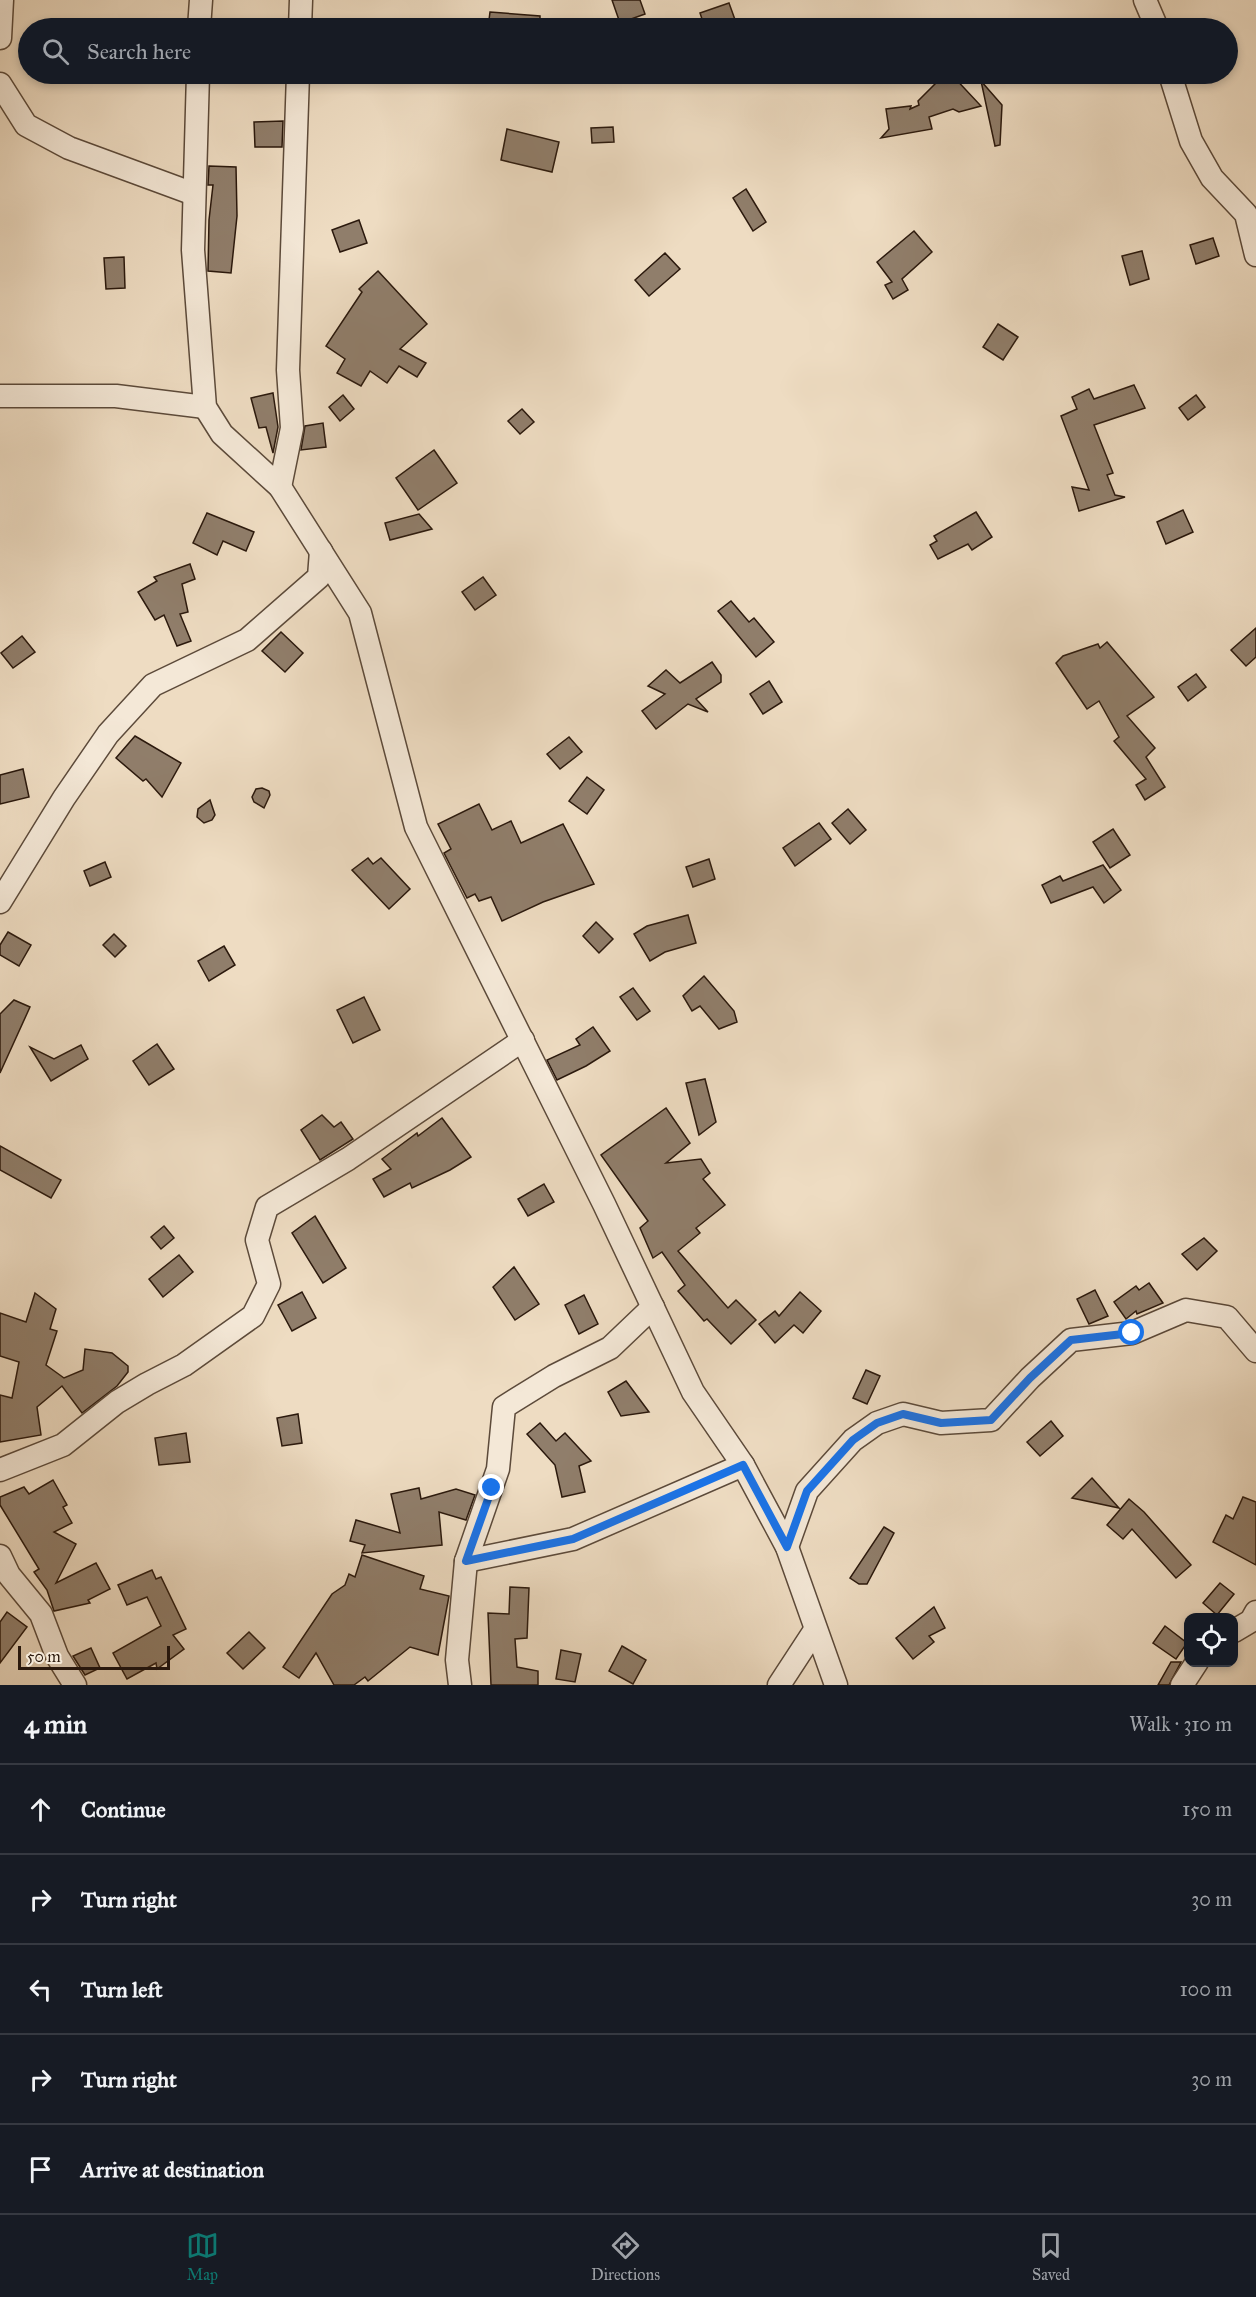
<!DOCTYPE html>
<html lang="en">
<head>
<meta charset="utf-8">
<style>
  :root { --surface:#171b24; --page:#20242c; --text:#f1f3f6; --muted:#9ea1a6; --line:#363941; --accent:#0f766e }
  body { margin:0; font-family:"IM FELL Great Primer",serif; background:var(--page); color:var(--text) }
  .controls { position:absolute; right:18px; bottom:18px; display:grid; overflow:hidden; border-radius:12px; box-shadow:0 3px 9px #0003 }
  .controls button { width:54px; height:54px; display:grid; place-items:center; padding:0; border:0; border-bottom:2px solid var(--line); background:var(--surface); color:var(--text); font:30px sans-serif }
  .scale { position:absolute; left:18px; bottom:15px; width:152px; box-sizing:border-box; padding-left:6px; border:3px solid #2b190d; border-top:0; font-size:16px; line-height:21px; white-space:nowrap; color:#2b190d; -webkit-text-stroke:4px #f4e8d7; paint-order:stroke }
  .stop { position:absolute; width:18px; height:18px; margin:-14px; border:4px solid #1a73e8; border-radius:50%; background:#fff }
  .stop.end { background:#1a73e8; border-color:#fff; box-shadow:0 2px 6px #0008 }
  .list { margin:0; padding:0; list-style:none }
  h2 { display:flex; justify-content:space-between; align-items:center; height:78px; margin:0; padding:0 24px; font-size:26px }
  h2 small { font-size:20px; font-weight:400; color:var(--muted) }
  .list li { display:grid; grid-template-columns:39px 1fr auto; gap:18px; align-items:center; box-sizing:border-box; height:90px; padding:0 24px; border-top:2px solid var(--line) }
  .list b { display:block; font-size:22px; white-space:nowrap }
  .list em { font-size:20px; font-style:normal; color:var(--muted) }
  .icon { flex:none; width:33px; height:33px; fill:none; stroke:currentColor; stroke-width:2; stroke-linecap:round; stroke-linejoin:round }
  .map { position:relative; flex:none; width:1256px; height:1685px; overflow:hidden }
  .search { position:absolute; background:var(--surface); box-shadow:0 3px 9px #0003; left:18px; right:18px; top:18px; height:66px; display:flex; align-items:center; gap:15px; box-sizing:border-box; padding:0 21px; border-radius:33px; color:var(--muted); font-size:22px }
  .sheet { height:528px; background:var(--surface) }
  nav { display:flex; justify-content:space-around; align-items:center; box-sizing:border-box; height:84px; border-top:2px solid var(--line); background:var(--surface); font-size:16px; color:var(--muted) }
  nav a { display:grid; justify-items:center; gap:3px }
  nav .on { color:var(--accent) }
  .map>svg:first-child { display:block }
  .building { fill:#907e6b; stroke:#2b190d; stroke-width:1.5 }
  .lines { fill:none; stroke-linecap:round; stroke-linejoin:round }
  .street-casing { stroke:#5c4a3a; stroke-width:25 }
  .street { stroke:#f4e8d7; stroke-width:22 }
  .route { stroke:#1a73e8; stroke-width:8 }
</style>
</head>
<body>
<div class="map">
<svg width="1256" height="1685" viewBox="0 0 1256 1685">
  <rect width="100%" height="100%" fill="#eedcc2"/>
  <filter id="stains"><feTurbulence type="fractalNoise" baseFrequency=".00333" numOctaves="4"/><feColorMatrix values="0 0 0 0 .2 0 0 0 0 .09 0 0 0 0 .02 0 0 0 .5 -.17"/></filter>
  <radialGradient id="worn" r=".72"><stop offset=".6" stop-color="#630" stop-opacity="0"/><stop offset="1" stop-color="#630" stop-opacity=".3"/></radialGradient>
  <g class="building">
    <path d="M612,0H640L645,14L620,23Z"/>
    <path d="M729,3L738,28H705L700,13Z"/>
    <path d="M490,12L540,16V28H488Z"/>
    <path d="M945,74H951L981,106L959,112L953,109L929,117L932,129L881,138L889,129L886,109L911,106L910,109L919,105L918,101Z"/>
    <path d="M981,81L1002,105L1000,145L995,146Z"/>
    <path d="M283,121L282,147H255L254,122Z"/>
    <path d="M613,127L614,142L592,143L591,128Z"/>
    <path d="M507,129L559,142L552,172L501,160Z"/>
    <path d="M209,166L236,167L237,216L231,273L208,271L209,220L213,185H208Z"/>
    <path d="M746,189L766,222L753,231L733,198Z"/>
    <path d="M359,220L367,243L340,252L332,230Z"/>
    <path d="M914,231L932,252L902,279L908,290L893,299L885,285L892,282L877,262Z"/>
    <path d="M1213,238L1219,256L1196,264L1190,245Z"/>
    <path d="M1142,251L1149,279L1130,285L1122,256Z"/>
    <path d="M665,253L680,269L649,296L635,280Z"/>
    <path d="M124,257L125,288L106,289L104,258Z"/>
    <path d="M378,271L427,324L400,349L426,363L417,377L399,366L387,383L370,371L361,386L337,373L345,359L326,346L362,292L359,289Z"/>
    <path d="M998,324L1018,337L1003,360L983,347Z"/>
    <path d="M1134,385L1145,408L1094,425L1113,473L1107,475L1115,495L1125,497L1079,511L1072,487L1089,490L1061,416L1077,409L1072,397L1089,389L1094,399Z"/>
    <path d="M273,393L278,427L273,453L266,427L259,428L251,398Z"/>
    <path d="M343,395L354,409L340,421L329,407Z"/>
    <path d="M1196,395L1205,407L1188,420L1179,408Z"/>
    <path d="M522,409L534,422L520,434L508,421Z"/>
    <path d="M323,423L326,447L301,450L305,426Z"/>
    <path d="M434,450L457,483L418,510L396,478Z"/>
    <path d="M1183,510L1193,532L1166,544L1157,522Z"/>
    <path d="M976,512L992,537L972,550L968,544L938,559L930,545L937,541L934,536Z"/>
    <path d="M207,513L254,532L246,551L223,541L217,555L193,543Z"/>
    <path d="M419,514L432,529L390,540L385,523Z"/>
    <path d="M190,564L195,579L182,584L188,612L180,614L191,641L177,646L164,615L155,620L138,592L157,581L154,577Z"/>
    <path d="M483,577L496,595L475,610L462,592Z"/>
    <path d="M731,601L749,622L754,618L774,642L756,657L718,611Z"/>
    <path d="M1256,628V657L1246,666L1231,650Z"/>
    <path d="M281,632L303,653L285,672L262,651Z"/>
    <path d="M22,636L35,652L13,668L1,653Z"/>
    <path d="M1107,642L1154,697L1127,716L1155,748L1146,757L1165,787L1145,800L1136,785L1146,779L1114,741L1119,737L1099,701L1087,709L1056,663L1063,656L1098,644L1100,648Z"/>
    <path d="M712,662L721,675V682L696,699L708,712L688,704L656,729L642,711L665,694L648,686L666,670L680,683Z"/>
    <path d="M1196,674L1206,687L1188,701L1178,687Z"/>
    <path d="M769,681L782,702L763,714L750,694Z"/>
    <path d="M135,736L181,763L162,797L146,779L143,781L116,758Z"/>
    <path d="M569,737L582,752L560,769L547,754Z"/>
    <path d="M23,769L29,797L0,804V775Z"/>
    <path d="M587,777L604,790L587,814L569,801Z"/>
    <path d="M262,788L269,791L270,795L264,808L254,802L252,797L256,789Z"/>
    <path d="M210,800L215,815L212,820L204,823L197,817L198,809Z"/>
    <path d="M479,804L492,830L511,821L521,843L563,824L594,884L543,902L502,921L491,897L479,901L475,894L467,898L444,853L451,849L438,824Z"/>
    <path d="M848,809L866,830L850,844L832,823Z"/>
    <path d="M819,823L831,839L795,866L783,848Z"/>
    <path d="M1113,829L1130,855L1110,868L1093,842Z"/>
    <path d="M368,858L373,864L381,858L410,889L389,909L352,870Z"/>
    <path d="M709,859L715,879L693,887L686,867Z"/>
    <path d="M105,862L111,877L90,886L84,871Z"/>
    <path d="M1103,865L1121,890L1104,903L1093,887L1051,903L1042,885L1060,876L1063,881Z"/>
    <path d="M688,915L696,943L665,952L650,961L634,934L647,926Z"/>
    <path d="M596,922L613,939L599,953L583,936Z"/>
    <path d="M8,932L31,945L19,966L0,955V945Z"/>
    <path d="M114,934L126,946L115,957L103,945Z"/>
    <path d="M224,946L235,965L209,981L198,961Z"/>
    <path d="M704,976L734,1011L737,1022L719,1029L700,1006L692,1011L683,996Z"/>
    <path d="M633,988L650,1011L637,1020L620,997Z"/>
    <path d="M364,997L380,1030L353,1043L337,1010Z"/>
    <path d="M14,1000L30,1007L0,1073V1014Z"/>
    <path d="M593,1027L610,1051L586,1066L557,1080L547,1060L580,1045L576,1039Z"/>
    <path d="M157,1044L174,1069L149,1085L133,1061Z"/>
    <path d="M81,1045L88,1059L51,1081L30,1047L54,1059Z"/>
    <path d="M705,1079L716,1122L699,1135L686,1083Z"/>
    <path d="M666,1108L690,1143L666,1163L701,1159L710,1173L703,1179L725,1205L696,1228L700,1233L678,1251L728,1308L736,1300L756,1320L731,1344L707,1319L704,1321L678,1291L685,1285L662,1252L653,1258L640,1228L648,1221L601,1155Z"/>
    <path d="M322,1115L334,1127L341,1122L353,1139L320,1160L301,1130Z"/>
    <path d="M442,1118L471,1157L450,1170L412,1188L410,1183L384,1197L373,1179L391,1169L382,1159L417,1133L418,1136Z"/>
    <path d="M0,1146L61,1180L51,1198L0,1170Z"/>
    <path d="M544,1184L554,1202L528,1216L518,1199Z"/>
    <path d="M315,1216L346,1268L323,1283L292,1233Z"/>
    <path d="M164,1226L174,1238L161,1249L151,1237Z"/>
    <path d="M1204,1238L1217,1251L1197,1270L1182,1254Z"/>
    <path d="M179,1255L193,1272L163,1297L149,1279Z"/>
    <path d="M514,1267L539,1304L515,1320L493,1287Z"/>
    <path d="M1149,1283L1163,1303L1137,1314L1136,1311L1126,1319L1114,1302L1136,1286L1139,1290Z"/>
    <path d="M1095,1290L1108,1316L1089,1324L1077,1299Z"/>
    <path d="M302,1292L316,1318L292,1331L278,1305Z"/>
    <path d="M800,1292L821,1311L803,1333L794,1325L775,1343L759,1324L775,1311L779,1316Z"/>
    <path d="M35,1293L56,1309L50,1329L57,1331L46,1365L64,1378L83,1370L85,1349L112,1353L128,1366V1372L117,1386L82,1413L62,1386L37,1407L41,1435L0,1442V1395L12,1398L19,1362L0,1356V1313L26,1322Z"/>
    <path d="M584,1295L598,1324L579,1334L565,1305Z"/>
    <path d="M866,1370L880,1376L867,1404L853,1398Z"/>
    <path d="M626,1381L649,1412L621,1416L608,1392Z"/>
    <path d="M298,1414L302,1443L282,1446L277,1418Z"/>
    <path d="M1051,1421L1063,1436L1040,1456L1027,1442Z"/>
    <path d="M540,1423L556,1441L565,1433L591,1461L579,1466L585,1492L562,1497L555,1465L527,1434Z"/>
    <path d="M186,1433L190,1462L159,1465L155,1438Z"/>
    <path d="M1092,1478L1119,1508L1072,1498Z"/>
    <path d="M53,1480L67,1505L63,1507L72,1523L54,1532L76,1544L56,1583L96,1563L110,1589L88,1600L90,1603L54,1611L47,1590L34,1572L39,1569L0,1505V1497L24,1487L29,1494Z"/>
    <path d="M419,1488L421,1499L456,1489L475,1495L466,1520L439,1512L442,1545L362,1553L365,1545L350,1541L356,1520L400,1533L391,1494Z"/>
    <path d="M1243,1497L1256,1502V1565L1213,1542L1226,1515L1233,1519Z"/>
    <path d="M1129,1499L1144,1512L1191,1565L1176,1578L1132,1529L1123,1539L1107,1525Z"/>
    <path d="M884,1527L894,1533L867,1584H859L850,1578Z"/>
    <path d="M362,1555L424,1576L420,1589L449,1596L438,1655L410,1647L368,1681L365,1677L354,1685H334L316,1653L299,1678L283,1667L332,1594L345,1585L349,1574L355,1577Z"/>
    <path d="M152,1570L156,1579L161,1577L186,1629L173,1635L184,1649L157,1669L156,1663L127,1679L113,1653L161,1626L147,1597L127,1605L118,1585Z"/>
    <path d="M1220,1583L1234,1594L1217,1615L1203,1603Z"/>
    <path d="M510,1587L529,1588L527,1638L515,1639L517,1667L538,1671V1685H491L488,1613L509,1614Z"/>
    <path d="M934,1607L945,1628L929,1636L934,1642L913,1659L896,1638Z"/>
    <path d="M7,1612L27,1627L0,1663V1622Z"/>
    <path d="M1165,1626L1187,1643L1176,1659L1153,1643Z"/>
    <path d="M249,1632L265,1648L243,1669L227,1653Z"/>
    <path d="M622,1646L646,1660L633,1684L609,1671Z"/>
    <path d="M91,1648L100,1668L85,1675L73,1656Z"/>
    <path d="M561,1650L581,1654L575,1682L556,1679Z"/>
    <path d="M1171,1662H1181L1169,1685H1158Z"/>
  </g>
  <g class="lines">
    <defs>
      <g id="street">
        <path d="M1145,0L1157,28"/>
        <path d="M199,28L201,0"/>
        <path d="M300,28L301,0"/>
        <path d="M0,38L2,0"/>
        <path d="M198,74L193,250L205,407L222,434L280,487L360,613L416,827L604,1204L693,1392L743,1465L787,1547L836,1685"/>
        <path d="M1170,74L1191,141L1212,178L1246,214L1256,255"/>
        <path d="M0,84L26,125L69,148L194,194"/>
        <path d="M0,396H116L205,407"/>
        <path d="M280,487L292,428L288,370L298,74"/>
        <path d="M0,902L64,798L108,734L153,685L247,640L319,577L321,551"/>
        <path d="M0,1470L63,1445L117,1402L147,1384L184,1365L253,1316L269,1284L257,1240L267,1207L348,1159L523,1040"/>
        <path d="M787,1547L807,1491L853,1440L877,1423L903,1414L941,1423L991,1420L1030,1378L1071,1340L1132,1333L1186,1310L1227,1317L1256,1351"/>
        <path d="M0,1556L9,1575L41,1614L57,1656L75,1685"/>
        <path d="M466,1561L573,1539L743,1465"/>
        <path d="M1234,1631L1251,1621L1256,1612"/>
        <path d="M460,1685L457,1660L466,1561L498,1469L504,1407L554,1376L610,1348L653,1307"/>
        <path d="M779,1685L815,1630"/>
        <path d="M1182,1685L1197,1662"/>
      </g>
    </defs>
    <use href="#street" class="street-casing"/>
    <use href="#street" class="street"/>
  </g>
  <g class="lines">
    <path class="route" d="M492,1488L466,1561L573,1539L743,1465L787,1547L807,1491L853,1440L877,1423L903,1414L941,1423L991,1420L1030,1378L1071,1340L1132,1333"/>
  </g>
  <rect width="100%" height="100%" filter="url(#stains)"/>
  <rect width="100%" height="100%" fill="url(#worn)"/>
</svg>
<div class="controls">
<button><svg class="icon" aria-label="locate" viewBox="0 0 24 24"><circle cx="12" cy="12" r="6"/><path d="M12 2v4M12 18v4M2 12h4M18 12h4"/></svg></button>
</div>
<div class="scale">50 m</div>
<div class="stop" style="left:1132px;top:1333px"></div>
<div class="stop end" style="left:492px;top:1488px"></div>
<div class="search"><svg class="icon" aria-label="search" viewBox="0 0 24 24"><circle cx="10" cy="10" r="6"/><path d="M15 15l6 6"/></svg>Search here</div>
</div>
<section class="sheet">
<h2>4 min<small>Walk · 310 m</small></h2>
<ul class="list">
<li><svg class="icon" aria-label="ahead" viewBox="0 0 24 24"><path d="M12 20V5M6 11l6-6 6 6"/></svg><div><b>Continue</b></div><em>150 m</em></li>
<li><svg class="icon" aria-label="right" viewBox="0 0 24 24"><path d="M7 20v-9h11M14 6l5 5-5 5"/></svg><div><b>Turn right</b></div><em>30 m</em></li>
<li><svg class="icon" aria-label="left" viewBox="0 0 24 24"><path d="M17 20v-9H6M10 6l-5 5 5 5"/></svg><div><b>Turn left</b></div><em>100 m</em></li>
<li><svg class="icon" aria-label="right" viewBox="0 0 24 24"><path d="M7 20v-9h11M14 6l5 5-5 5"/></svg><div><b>Turn right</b></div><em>30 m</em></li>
<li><svg class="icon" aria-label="arrive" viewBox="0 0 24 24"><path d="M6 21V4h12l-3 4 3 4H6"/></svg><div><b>Arrive at destination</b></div></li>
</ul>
</section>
<nav>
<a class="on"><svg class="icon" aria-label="map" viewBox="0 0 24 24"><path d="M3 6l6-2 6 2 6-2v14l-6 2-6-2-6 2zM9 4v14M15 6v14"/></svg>Map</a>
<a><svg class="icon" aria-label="directions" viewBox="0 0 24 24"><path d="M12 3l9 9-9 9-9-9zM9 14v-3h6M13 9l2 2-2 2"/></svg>Directions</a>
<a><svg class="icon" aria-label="saved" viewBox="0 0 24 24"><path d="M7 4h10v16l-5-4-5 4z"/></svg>Saved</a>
</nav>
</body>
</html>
